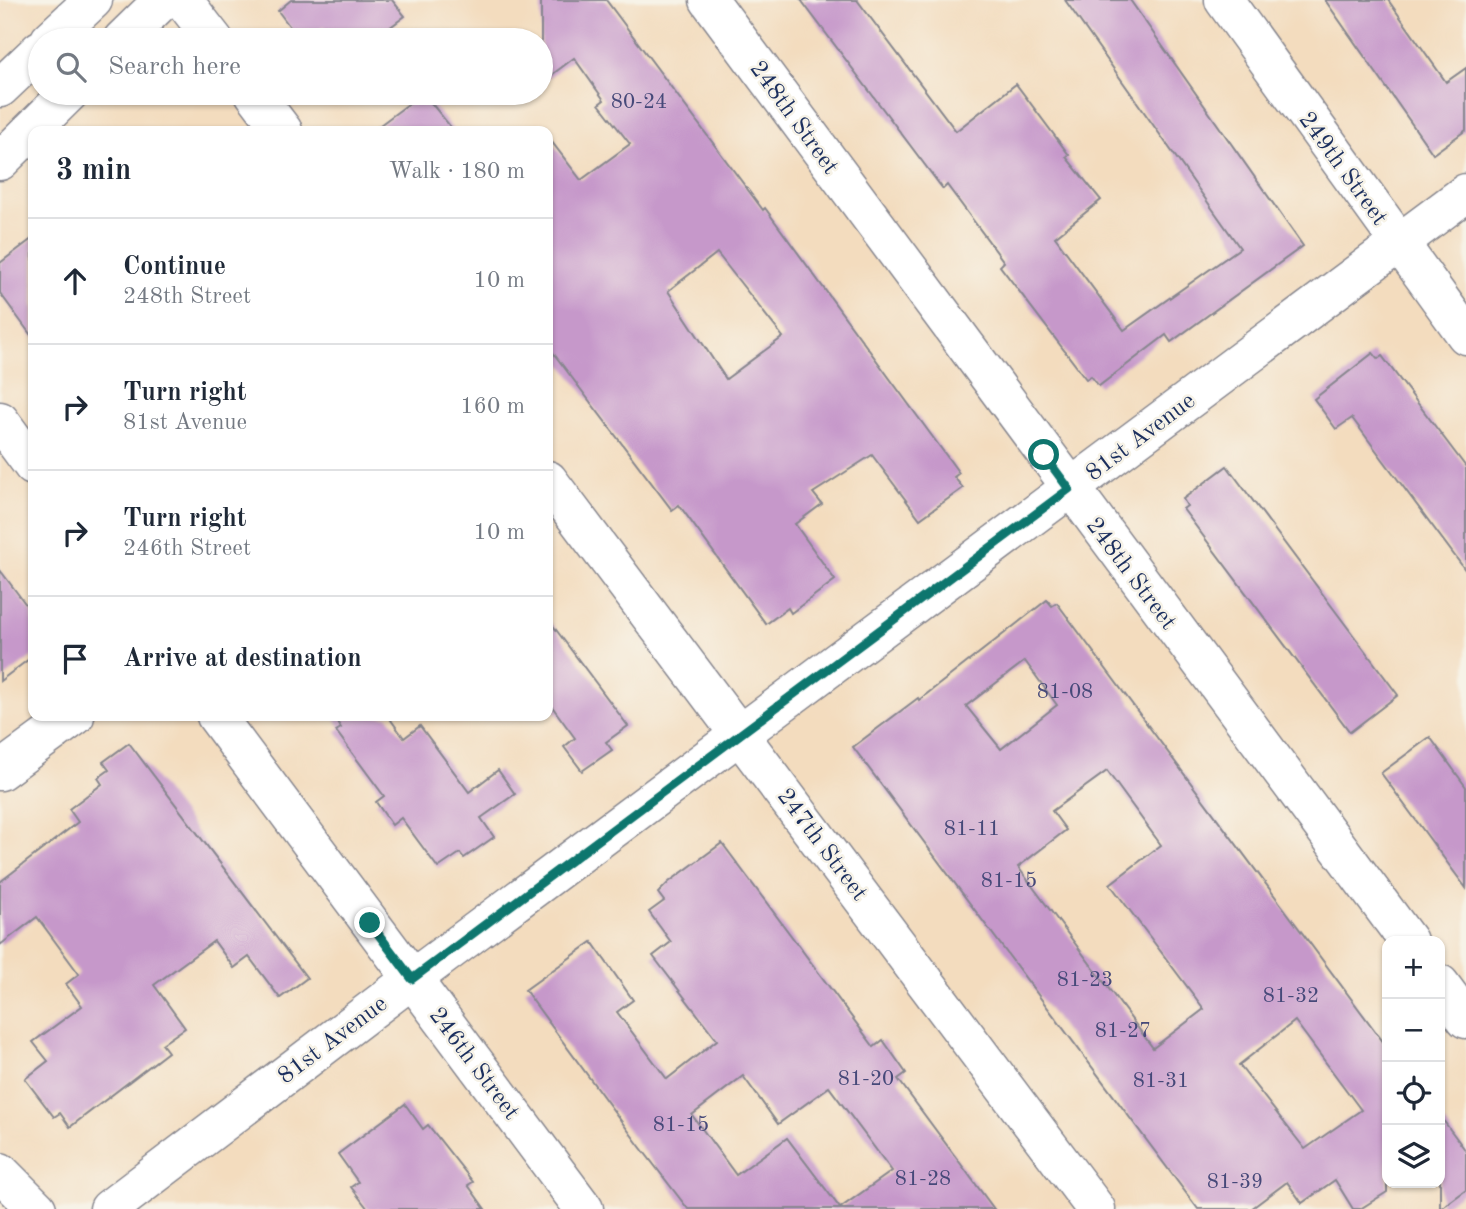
<!DOCTYPE html>
<html lang="en">
<head>
<meta charset="utf-8">
<style>
  :root { --surface:#fff; --page:#f6f6f7; --text:#1f2937; --muted:#747a83; --line:#e0e1e3 }
  body { margin:0; font-family:"Old Standard TT",serif; background:var(--page); color:var(--text) }
  .controls { position:absolute; right:21px; bottom:21px; display:grid; overflow:hidden; border-radius:14px; box-shadow:0 2px 5px #0004 }
  .controls button { width:63px; height:63px; display:grid; place-items:center; padding:0; border:0; border-bottom:2px solid var(--line); background:var(--surface); color:var(--text); font:35px sans-serif }
  .stop { position:absolute; width:21px; height:21px; margin:-16px; border:5px solid #0f766e; border-radius:50%; background:#fff }
  .stop.end { background:#0f766e; border-color:#fff; box-shadow:0 2px 7px #0008 }
  .list { margin:0; padding:0; list-style:none }
  h2 { display:flex; justify-content:space-between; align-items:center; height:91px; margin:0; padding:0 28px; font-size:30px }
  h2 small { font-size:23px; font-weight:400; color:var(--muted) }
  .list li { display:grid; grid-template-columns:46px 1fr auto; gap:21px; align-items:center; box-sizing:border-box; height:126px; padding:0 28px; border-top:2px solid var(--line) }
  .list b { display:block; font-size:26px; white-space:nowrap }
  .list p { margin:0; font-size:23px; white-space:nowrap; color:var(--muted) }
  .list em { font-size:23px; font-style:normal; color:var(--muted) }
  .icon { flex:none; width:38px; height:38px; fill:none; stroke:currentColor; stroke-width:2; stroke-linecap:round; stroke-linejoin:round }
  .map { position:relative; flex:none; width:1466px; height:1209px; overflow:hidden }
  .search { position:absolute; background:var(--surface); box-shadow:0 2px 5px #0004; left:28px; top:28px; width:525px; height:77px; display:flex; align-items:center; gap:18px; box-sizing:border-box; padding:0 24px; border-radius:38px; color:var(--muted); font-size:26px }
  .panel { position:absolute; background:var(--surface); box-shadow:0 2px 5px #0004; left:28px; top:126px; width:525px; height:595px; border-radius:14px }
  .map>svg:first-child { display:block }
  .building { fill:#c698ca; fill-rule:evenodd }
  .lines { fill:none; stroke-linecap:round; stroke-linejoin:round }
  .minor-casing { stroke:#87868e; stroke-width:41 }
  .major-casing { stroke:#87868e; stroke-width:41 }
  .minor { stroke:#fff; stroke-width:38 }
  .major { stroke:#fff; stroke-width:38 }
  .route { stroke:#0f766e; stroke-width:9 }
  .labels { text-anchor:middle; stroke-width:5; stroke-linejoin:round; paint-order:stroke }
  .number-label { font-size:21px; fill:#464979 }
  .street-label { font-size:24px; fill:#1b2f5e; stroke:#f7f3e8 }
</style>
</head>
<body>
<div class="map">
<svg width="1466" height="1209" viewBox="0 0 1466 1209">
  <rect width="100%" height="100%" fill="#f7f3e8"/>
  <filter id="ink" filterUnits="userSpaceOnUse"><feTurbulence type="fractalNoise" baseFrequency=".0143" numOctaves="2"/><feDisplacementMap in="SourceGraphic" scale="14" xChannelSelector="R" yChannelSelector="G"/><feConvolveMatrix kernelMatrix="1 2 1 2 8 2 1 2 1" color-interpolation-filters="sRGB"/></filter>
  <filter id="wash" filterUnits="userSpaceOnUse"><feTurbulence type="fractalNoise" baseFrequency=".00686" numOctaves="4" result="noise"/><feDisplacementMap in="SourceGraphic" scale="28" xChannelSelector="R" yChannelSelector="G"/><feGaussianBlur stdDeviation="1.57" result="paint"/><feColorMatrix in="noise" values="0 0 0 0 0 0 0 0 0 0 0 0 0 0 0 0 0 1.4 0 .05"/><feComposite in="paint" operator="in"/></filter>
  <g filter="url(#wash)">
    <rect width="100%" height="100%" fill="#f3dcbe"/>
    <g id="blocks">
      <g class="building">
        <path d="M291,0H392L405,16L373,40H333L323,27L306,40H300L278,11Z"/>
        <path d="M541,0H606L763,210L765,208L959,473L954,477L963,488L920,519L872,455L813,493L822,504L795,524L835,580L791,613L788,608L766,624L679,505L672,510L548,346V137L581,180L630,144L599,104L604,100L574,58L541,83ZM717,253L783,337L726,379L668,291Z"/>
        <path d="M801,0H857L956,131L1016,84L1069,155L1066,157L1101,200L1055,237L1124,330L1240,248L1065,0H1130L1303,246L1171,342L1166,335L1099,386L1091,376L1086,379L1000,266L1004,262L947,185L943,189Z"/>
        <path d="M1325,0H1388L1446,82L1466,68V130L1433,154Z"/>
        <path d="M423,93L454,131H372Z"/>
        <path d="M33,238V338L0,293V263Z"/>
        <path d="M1373,353L1378,359L1382,356L1466,467V571L1352,418L1336,429L1314,399Z"/>
        <path d="M1227,466L1398,695L1350,732L1183,509L1187,506L1183,499Z"/>
        <path d="M0,570L33,614V656L0,681Z"/>
        <path d="M1047,600L1052,606L1057,603L1387,1047V1192L1360,1209H1353L1335,1180L1302,1203L1287,1182L1251,1209H1198L853,747L918,698L919,700ZM1025,661L1057,705L1001,749L966,706ZM1107,771L1161,845L1110,884L1204,1009L1153,1048L1018,867L1066,830L1052,811ZM1295,1021L1361,1110L1305,1149L1239,1065Z"/>
        <path d="M548,619L628,726L606,742L612,750L582,771L564,747L575,738L548,701Z"/>
        <path d="M333,716H388L404,738L420,726L469,792L498,770L515,794L481,818L494,837L464,858L460,853L438,868L401,818L392,825L376,802L384,796L336,731L341,728Z"/>
        <path d="M1430,737L1466,787V888L1381,773Z"/>
        <path d="M129,743L307,978L280,998L249,957L234,968L214,941L154,985L185,1028L162,1044L168,1052L70,1127L60,1113L54,1117L25,1079L48,1061L33,1042L82,1006L66,984L79,974L37,917L0,945V882L78,822L69,809L102,784L98,778L109,770L103,762Z"/>
        <path d="M722,843L874,1047L883,1040L906,1073L898,1079L994,1209H688L638,1144L525,990L592,942L633,1000L617,1012L667,1079L717,1040L653,956L671,942L649,912L664,901L658,893L669,882ZM743,1076L778,1124L829,1087L892,1171L840,1208L787,1138L736,1175L692,1115Z"/>
        <path d="M405,1104L423,1129L428,1125L473,1182L468,1185L485,1209H368L351,1187L358,1182L338,1154Z"/>
        <path d="M1440,1116L1466,1151V1190L1440,1209Z"/>
      </g>
    </g>
  </g>
  <g filter="url(#ink)">
    <use href="#blocks" fill-opacity="0" stroke="#87868e" stroke-width="2"/>
    <g class="lines">
      <defs>
        <g id="minor">
          <path d="M183,0L214,40"/>
          <path d="M709,0L1408,941"/>
          <path d="M1224,0L1466,335"/>
          <path d="M254,93L283,131"/>
          <path d="M0,421L33,466"/>
          <path d="M548,480L1096,1209"/>
          <path d="M216,716L584,1209"/>
          <path d="M0,771L75,716"/>
          <path d="M1440,984L1466,1019"/>
          <path d="M0,1172L37,1209"/>
          <path d="M109,1209L412,979L1466,193"/>
        </g>
        <g id="major">
          <path d="M50,40L93,0"/>
          <path d="M122,40L163,0"/>
          <path d="M0,88L40,50"/>
          <path d="M0,161L69,93"/>
        </g>
      </defs>
      <use href="#minor" class="minor-casing"/>
      <use href="#major" class="major-casing"/>
      <use href="#minor" class="minor"/>
      <use href="#major" class="major"/>
    </g>
  </g>
  <g class="lines" filter="url(#ink)">
    <path class="route" d="M370,923L412,979L1069,489L1044,455"/>
  </g>
  <g class="labels">
    <g class="number-label">
      <text x="639" y="108">80-24</text>
      <text x="1065" y="698">81-08</text>
      <text x="972" y="835">81-11</text>
      <text x="1009" y="887">81-15</text>
      <text x="1085" y="986">81-23</text>
      <text x="1291" y="1002">81-32</text>
      <text x="1123" y="1037">81-27</text>
      <text x="866" y="1085">81-20</text>
      <text x="1161" y="1087">81-31</text>
      <text x="681" y="1131">81-15</text>
      <text x="923" y="1185">81-28</text>
      <text x="1235" y="1188">81-39</text>
    </g>
    <g class="street-label">
      <text transform="translate(795 117) rotate(54)" y="8">248th Street</text>
      <text transform="translate(1344 168) rotate(54)" y="8">249th Street</text>
      <text transform="translate(1140 436) rotate(-37)" y="8">81st Avenue</text>
      <text transform="translate(1132 573) rotate(53)" y="8">248th Street</text>
      <text transform="translate(823 844) rotate(53)" y="8">247th Street</text>
      <text transform="translate(332 1039) rotate(-37)" y="8">81st Avenue</text>
      <text transform="translate(475 1063) rotate(53)" y="8">246th Street</text>
    </g>
  </g>
</svg>
<div class="controls">
<button>+</button>
<button>−</button>
<button><svg class="icon" aria-label="locate" viewBox="0 0 24 24"><circle cx="12" cy="12" r="6"/><path d="M12 2v4M12 18v4M2 12h4M18 12h4"/></svg></button>
<button><svg class="icon" aria-label="layers" viewBox="0 0 24 24"><path d="M12 4l9 5-9 5-9-5zM3 14l9 5 9-5"/></svg></button>
</div>
<div class="stop" style="left:1044px;top:455px"></div>
<div class="stop end" style="left:370px;top:923px"></div>
<div class="search"><svg class="icon" aria-label="search" viewBox="0 0 24 24"><circle cx="10" cy="10" r="6"/><path d="M15 15l6 6"/></svg>Search here</div>
<section class="panel">
<h2>3 min<small>Walk · 180 m</small></h2>
<ul class="list">
<li><svg class="icon" aria-label="ahead" viewBox="0 0 24 24"><path d="M12 20V5M6 11l6-6 6 6"/></svg><div><b>Continue</b><p>248th Street</p></div><em>10 m</em></li>
<li><svg class="icon" aria-label="right" viewBox="0 0 24 24"><path d="M7 20v-9h11M14 6l5 5-5 5"/></svg><div><b>Turn right</b><p>81st Avenue</p></div><em>160 m</em></li>
<li><svg class="icon" aria-label="right" viewBox="0 0 24 24"><path d="M7 20v-9h11M14 6l5 5-5 5"/></svg><div><b>Turn right</b><p>246th Street</p></div><em>10 m</em></li>
<li><svg class="icon" aria-label="arrive" viewBox="0 0 24 24"><path d="M6 21V4h12l-3 4 3 4H6"/></svg><div><b>Arrive at destination</b></div></li>
</ul>
</section>
</div>
</body>
</html>
